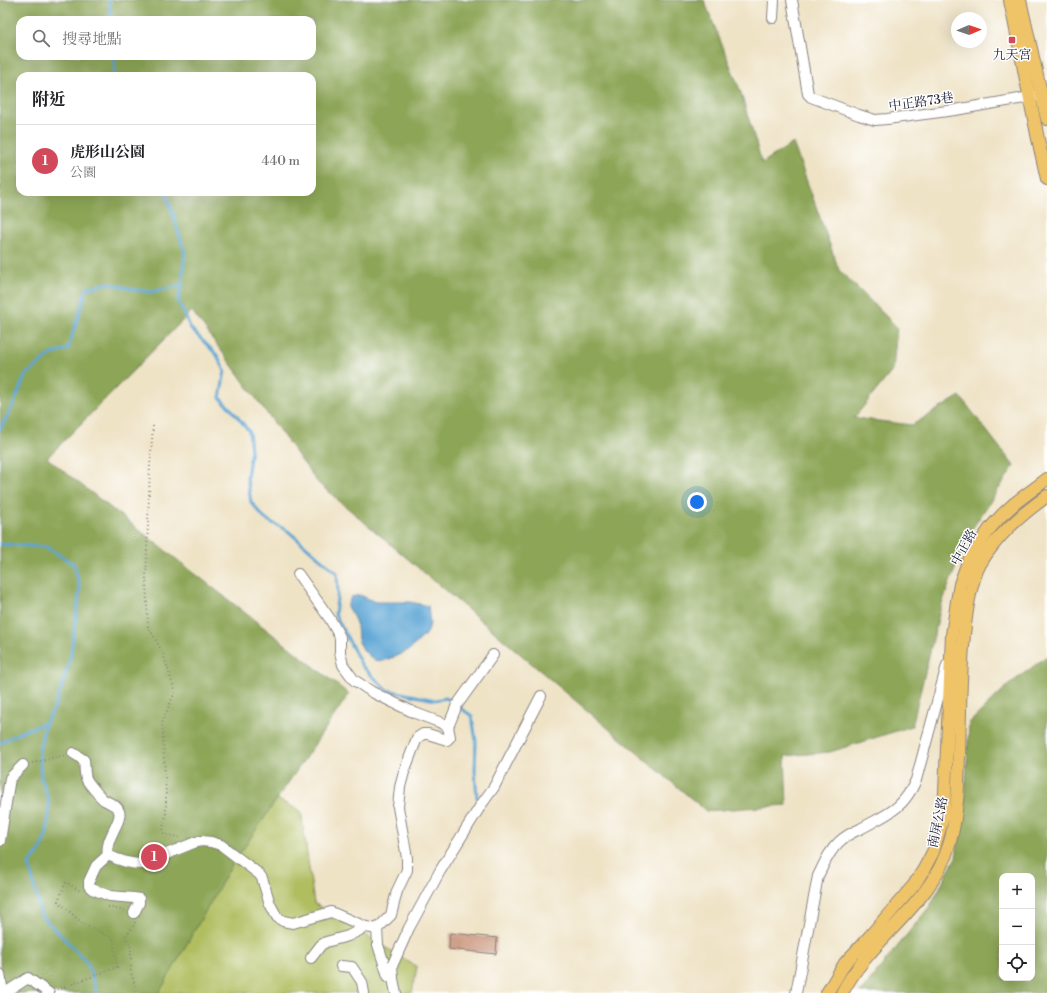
<!DOCTYPE html>
<html lang="zh-TW">
<head>
<meta charset="utf-8">
<style>
  :root { --surface:#fff; --page:#f2f2f2; --text:#202124; --muted:#757577; --line:#e0e0e0; --accent:#d1495b }
  body { margin:0; font-family:"Libre Bodoni","Noto Serif TC",serif; background:var(--page); color:var(--text) }
  .controls { position:absolute; right:12px; bottom:12px; display:grid; overflow:hidden; border-radius:8px; box-shadow:0 4px 16px #0002 }
  .controls button { width:36px; height:36px; display:grid; place-items:center; padding:0; border:0; border-bottom:1px solid var(--line); background:var(--surface); color:var(--text); font:20px sans-serif }
  .compass { position:absolute; left:951px; top:12px; width:36px; height:36px; border-radius:50%; background:var(--surface); box-shadow:0 4px 16px #0002; rotate:88deg }
  .you { position:absolute; left:697px; top:502px; width:14px; height:14px; margin:-10px; border:3px solid #fff; border-radius:50%; background:#1a73e8; box-shadow:0 0 0 6px #1a73e833 }
  .badge { display:grid; place-items:center; width:26px; height:26px; border-radius:50%; background:var(--accent); color:#fff; font-size:13px; font-weight:700 }
  .pin { position:absolute; translate:-50% -50%; border:2px solid #fff; box-shadow:0 1px 4px #0006 }
  .list { margin:0; padding:0; list-style:none }
  h2 { display:flex; justify-content:space-between; align-items:center; height:52px; margin:0; padding:0 16px; font-size:17px }
  h2 small { font-size:13px; font-weight:400; color:var(--muted) }
  .list li { display:grid; grid-template-columns:26px 1fr auto; gap:12px; align-items:center; box-sizing:border-box; height:72px; padding:0 16px; border-top:1px solid var(--line) }
  .list b { display:block; font-size:15px; white-space:nowrap }
  .list p { margin:0; font-size:13px; white-space:nowrap; color:var(--muted) }
  .list em { font-size:13px; font-style:normal; color:var(--muted) }
  .icon { flex:none; width:22px; height:22px; fill:none; stroke:currentColor; stroke-width:2; stroke-linecap:round; stroke-linejoin:round }
  .map { position:relative; flex:none; width:1047px; height:993px; overflow:hidden }
  .search { position:absolute; background:var(--surface); box-shadow:0 4px 16px #0002; left:16px; top:16px; width:300px; height:44px; display:flex; align-items:center; gap:10px; box-sizing:border-box; padding:0 14px; border-radius:12px; color:var(--muted); font-size:15px }
  .panel { position:absolute; background:var(--surface); box-shadow:0 4px 16px #0002; left:16px; top:72px; width:300px; height:124px; border-radius:12px }
  .map>svg:first-child { display:block }
  .green { fill:#b0be61; stroke:#69704e }
  .forest { fill:#8ca557; stroke:#576449; fill-rule:evenodd }
  .water { fill:#5da6d4; stroke:#406488 }
  .lines { fill:none; stroke-linecap:round; stroke-linejoin:round }
  .stream { stroke:#5da6d4; stroke-width:3 }
  .building { fill:#cfa089 }
  .minor-casing { stroke:#888280; stroke-width:12 }
  .major-casing { stroke:#888280; stroke-width:14 }
  .path { stroke:#888280; stroke-width:2; stroke-dasharray:1 3; stroke-linecap:butt }
  .minor { stroke:#fff; stroke-width:10 }
  .major { stroke:#efc469; stroke-width:12 }
  .poi-dot { fill:#d1495b; stroke:#fff; stroke-width:1.5 }
  .labels { text-anchor:middle; stroke-width:3; stroke-linejoin:round; paint-order:stroke }
  .poi-label { font-size:13px; fill:#22223b; stroke:#fff }
  .street-label { font-size:13px; fill:#22223b; stroke:#fff }
</style>
</head>
<body>
<div class="map">
<svg width="1047" height="993" viewBox="0 0 1047 993">
  <rect width="100%" height="100%" fill="#fff"/>
  <filter id="ink" filterUnits="userSpaceOnUse"><feTurbulence type="fractalNoise" baseFrequency=".025" numOctaves="2"/><feDisplacementMap in="SourceGraphic" scale="8" xChannelSelector="R" yChannelSelector="G"/><feConvolveMatrix kernelMatrix="1 2 1 2 8 2 1 2 1" color-interpolation-filters="sRGB"/></filter>
  <filter id="wash" filterUnits="userSpaceOnUse"><feTurbulence type="fractalNoise" baseFrequency=".012" numOctaves="4" result="noise"/><feDisplacementMap in="SourceGraphic" scale="16" xChannelSelector="R" yChannelSelector="G"/><feGaussianBlur stdDeviation="0.9" result="paint"/><feColorMatrix in="noise" values="0 0 0 0 0 0 0 0 0 0 0 0 0 0 0 0 0 1.4 0 .05"/><feComposite in="paint" operator="in"/></filter>
  <g filter="url(#wash)">
    <rect width="100%" height="100%" fill="#efe3c6"/>
    <path class="green" d="M101,713L301,811L314,903L417,967L412,993H0Z"/>
    <g class="forest">
      <path d="M0,0H704L740,90L762,163L793,143L839,270L897,327L893,370L854,418L912,425L960,396L1014,466L968,535L941,606L912,726L830,752L785,756L787,805L706,811L318,483L192,311L47,458L349,694L230,868L159,993H0ZM20,20H312V56H20ZM20,76H312V192H20Z"/>
      <path d="M1047,656V993H860L930,906L956,857L965,800L969,723L1006,687ZM1002,876H1032V978H1002Z"/>
    </g>
    <path class="water" d="M360,595L375,602H410L428,606L430,623L428,632L409,650L394,657L382,661L374,660L364,651L358,640L357,626L353,616L347,607L351,597Z"/>
    <g class="lines">
      <g class="stream">
        <path d="M109,0L111,20"/>
        <path d="M114,56L115,76"/>
        <path d="M182,285L178,300L191,329L217,355L225,371L220,398L231,409L249,431L251,450L247,478L251,502L265,519L288,531L337,573L338,591L335,614L362,666L387,690L435,700L446,698L472,716L476,741L475,770L477,798"/>
        <path d="M0,429L14,403L25,376L50,355L68,349L87,288L109,283L131,289L151,292L182,285L185,253L166,192"/>
        <path d="M0,544L46,547L74,564L80,588L70,660L54,709L45,723L23,731L0,743"/>
        <path d="M45,723L39,751L41,778L48,797L49,816L47,833L40,851L29,864L41,915L87,962L97,993"/>
      </g>
    </g>
    <g id="blocks">
      <path class="building" d="M450,933L497,938L496,954L449,949Z"/>
    </g>
  </g>
  <g filter="url(#ink)">
    <use href="#blocks" fill-opacity="0" stroke="#888280" stroke-width="1"/>
    <g class="lines">
      <defs>
        <g id="minor">
          <path d="M792,0L808,94L811,97L859,115L875,120L887,119L955,110L1036,96"/>
          <path d="M773,18L774,0"/>
          <path d="M298,574L330,619L340,637V652L343,665L354,680L372,692L415,713L439,722L448,727"/>
          <path d="M73,753L84,760C85,765 84,773 86,778C87,782 101,798 104,800C109,803 117,805 119,811C123,821 104,839 108,855C118,860 131,864 142,864L196,842L202,841L211,842L221,845L259,874L262,878L270,904L277,917L283,921L293,923L331,912L366,927L377,929"/>
          <path d="M0,841L10,778L23,765"/>
          <path d="M108,855L96,866L89,881V886L92,889L110,896L134,898L139,899V903L134,913"/>
          <path d="M311,958L321,945L326,942L348,936L366,927"/>
          <path d="M341,966L352,967L362,982L364,993"/>
          <path d="M0,974L3,993"/>
          <path d="M393,979L392,966L409,928L440,871L481,805L494,787L541,696"/>
          <path d="M5,993L28,978L49,993"/>
          <path d="M396,993L393,979L388,976L378,945L377,929L391,915L397,891L407,870V858L398,807L400,787L404,772L417,738L423,734H428L447,740L450,737L448,727L457,705L493,655"/>
          <path d="M796,993L818,876C824,864 829,851 839,842C845,836 853,832 860,829C887,814 903,810 916,780L947,665"/>
        </g>
        <g id="major">
          <path d="M1010,0L1038,139L1047,179"/>
          <path d="M1020,0L1047,119"/>
          <path d="M827,993L845,963L870,936L914,885L924,869L933,852L944,814L952,635L957,601L960,584L968,562L977,547L991,527L1002,515L1015,503L1047,479"/>
          <path d="M842,993C870,938 931,906 949,845C958,816 958,785 959,755C960,715 960,675 964,635C966,614 970,583 980,564C996,536 1021,515 1047,496"/>
        </g>
      </defs>
      <use href="#minor" class="minor-casing"/>
      <use href="#major" class="major-casing"/>
      <g class="path">
        <path d="M153,426L150,466L146,580L148,626L163,653L175,692L162,722L166,794V816L163,827L164,834L182,838"/>
        <path d="M32,763L65,755"/>
        <path d="M108,907L125,911"/>
        <path d="M135,922V924L126,936L131,948V972L135,986"/>
        <path d="M57,990L117,967L113,938L83,924L58,901L66,882L80,891"/>
      </g>
      <use href="#minor" class="minor"/>
      <use href="#major" class="major"/>
    </g>
  </g>
  <rect class="poi-dot" x="1008" y="36" width="8" height="8" rx="2"/>
  <g class="labels">
    <g class="poi-label">
      <text x="1012" y="59">九天宮</text>
    </g>
    <g class="street-label">
      <text transform="translate(921 101) rotate(-8)" y="5">中正路73巷</text>
      <text transform="translate(963 547) rotate(-61)" y="5">中正路</text>
      <text transform="translate(937 822) rotate(-78)" y="5">南屏公路</text>
    </g>
  </g>
</svg>
<div class="controls">
<button>+</button>
<button>−</button>
<button><svg class="icon" aria-label="locate" viewBox="0 0 24 24"><circle cx="12" cy="12" r="6"/><path d="M12 2v4M12 18v4M2 12h4M18 12h4"/></svg></button>
</div>
<svg class="compass" viewBox="-18 -18 36 36"><path d="M0-13l5 13h-10z" fill="#e53935"/><path d="M0 13l5-13h-10z" fill="#757577"/></svg>
<div class="you"></div>
<div class="pin badge" style="left:154px;top:857px">1</div>
<div class="search"><svg class="icon" aria-label="search" viewBox="0 0 24 24"><circle cx="10" cy="10" r="6"/><path d="M15 15l6 6"/></svg>搜尋地點</div>
<section class="panel">
<h2>附近<small></small></h2>
<ul class="list">
<li><span class="badge">1</span><div><b>虎形山公園</b><p>公園</p></div><em>440 m</em></li>
</ul>
</section>
</div>
</body>
</html>
